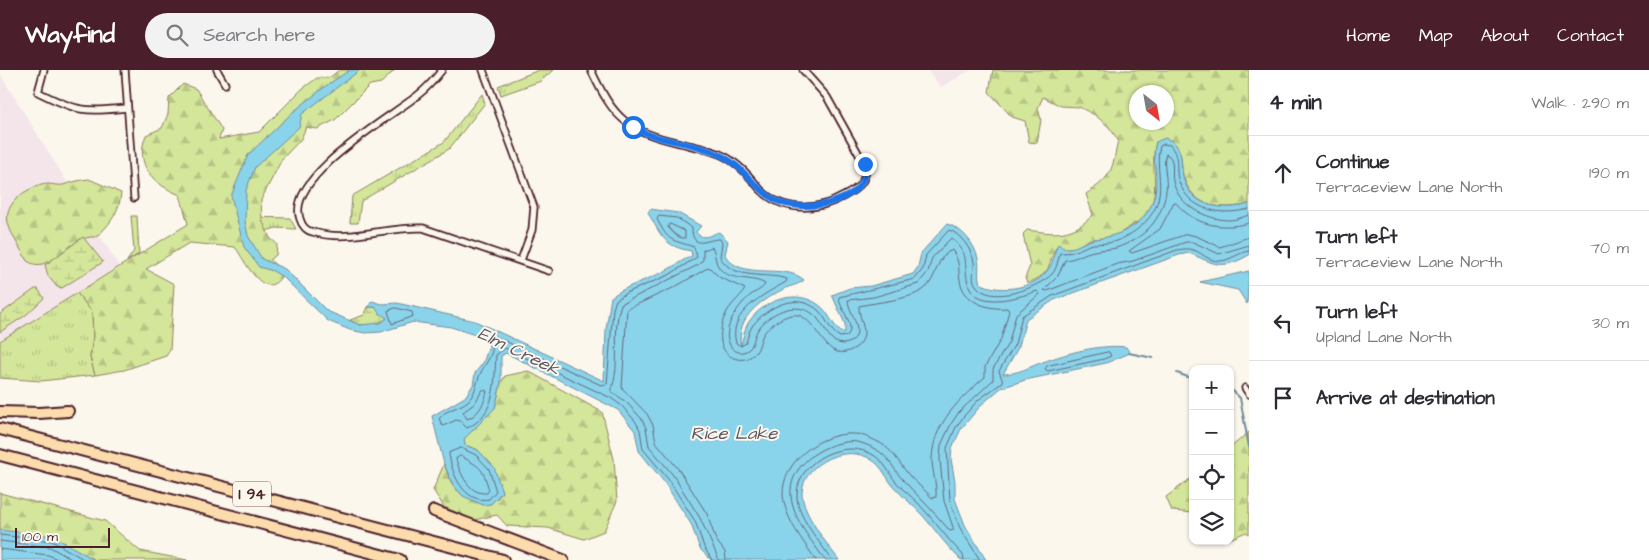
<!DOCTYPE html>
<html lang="en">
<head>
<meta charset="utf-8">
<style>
  :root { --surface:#fff; --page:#f2f2f3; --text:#2b2b33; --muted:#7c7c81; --line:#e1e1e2; --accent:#4a1f2b }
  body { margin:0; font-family:"Architects Daughter",sans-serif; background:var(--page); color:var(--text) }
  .controls { position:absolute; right:15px; bottom:15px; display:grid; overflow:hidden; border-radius:10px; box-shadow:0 1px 4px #0004 }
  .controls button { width:45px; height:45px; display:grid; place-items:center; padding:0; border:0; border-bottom:1px solid var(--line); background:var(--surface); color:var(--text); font:25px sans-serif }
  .compass { position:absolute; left:1129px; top:15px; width:45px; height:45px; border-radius:50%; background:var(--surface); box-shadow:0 1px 4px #0004; rotate:149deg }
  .scale { position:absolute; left:15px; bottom:12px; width:95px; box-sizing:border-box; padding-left:5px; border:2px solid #4a1f2b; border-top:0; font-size:14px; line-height:18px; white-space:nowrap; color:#4a1f2b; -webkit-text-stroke:4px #fbf7ec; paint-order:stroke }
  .stop { position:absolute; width:15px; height:15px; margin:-11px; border:4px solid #1a73e8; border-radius:50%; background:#fff }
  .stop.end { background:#1a73e8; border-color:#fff; box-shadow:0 1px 5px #0008 }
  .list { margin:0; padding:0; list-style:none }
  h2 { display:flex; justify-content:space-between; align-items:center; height:65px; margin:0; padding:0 20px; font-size:21px }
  h2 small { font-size:16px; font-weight:400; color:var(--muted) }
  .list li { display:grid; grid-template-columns:32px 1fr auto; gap:15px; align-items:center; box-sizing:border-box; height:75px; padding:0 20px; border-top:1px solid var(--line) }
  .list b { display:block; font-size:19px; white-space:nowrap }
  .list p { margin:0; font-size:16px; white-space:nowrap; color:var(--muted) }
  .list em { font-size:16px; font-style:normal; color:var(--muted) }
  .icon { flex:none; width:28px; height:28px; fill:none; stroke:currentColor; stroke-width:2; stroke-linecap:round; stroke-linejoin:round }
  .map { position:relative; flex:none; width:1249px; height:490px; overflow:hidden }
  header { display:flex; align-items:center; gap:30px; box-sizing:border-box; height:70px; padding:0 25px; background:var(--accent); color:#fff }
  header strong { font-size:24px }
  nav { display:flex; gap:28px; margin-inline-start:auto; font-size:18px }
  .search { width:350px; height:45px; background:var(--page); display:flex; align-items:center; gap:12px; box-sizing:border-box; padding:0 18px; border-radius:28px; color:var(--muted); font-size:19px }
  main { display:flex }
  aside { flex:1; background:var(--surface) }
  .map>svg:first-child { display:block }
  .built { fill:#f4e5ea }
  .grass { fill:url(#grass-tufts); stroke:#8e8262 }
  .forest { fill:url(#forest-firs); stroke:#8e8262; fill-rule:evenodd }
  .wetland { fill:url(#wetland-marsh); stroke:#8e8262 }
  .water { fill:#8ad4eb; stroke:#708c9e }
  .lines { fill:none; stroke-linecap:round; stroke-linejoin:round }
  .shore { stroke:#646778; stroke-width:1 }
  .stream { stroke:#708c9e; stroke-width:2 }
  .minor-casing { stroke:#4a1f2b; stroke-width:9 }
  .motorway-casing { stroke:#4a1f2b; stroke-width:14 }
  .minor { stroke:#fbf7ec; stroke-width:5.5 }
  .motorway { stroke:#fcdcac; stroke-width:10 }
  .route { stroke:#1a73e8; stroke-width:6 }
  .labels { text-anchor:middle; stroke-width:4; stroke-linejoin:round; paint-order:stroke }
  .shield { fill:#fbf7ec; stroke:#7f6065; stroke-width:1 }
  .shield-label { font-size:15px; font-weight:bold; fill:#4a1f2b }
  .water-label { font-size:18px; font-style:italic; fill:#5d5565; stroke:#fbf7ec }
</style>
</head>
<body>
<header>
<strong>Wayfind</strong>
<div class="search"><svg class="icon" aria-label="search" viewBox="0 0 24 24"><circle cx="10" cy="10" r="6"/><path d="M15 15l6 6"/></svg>Search here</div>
<nav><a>Home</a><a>Map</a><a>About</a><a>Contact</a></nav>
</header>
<main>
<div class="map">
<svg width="1249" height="490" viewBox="0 0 1249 490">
  <defs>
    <pattern id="grass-tufts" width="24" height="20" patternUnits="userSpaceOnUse" patternTransform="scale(1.25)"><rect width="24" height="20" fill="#d3e69a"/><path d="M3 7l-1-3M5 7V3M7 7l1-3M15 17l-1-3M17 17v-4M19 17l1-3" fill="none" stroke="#b7c585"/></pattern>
    <pattern id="forest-firs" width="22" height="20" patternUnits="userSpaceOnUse" patternTransform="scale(1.25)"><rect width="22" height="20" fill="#d3e69a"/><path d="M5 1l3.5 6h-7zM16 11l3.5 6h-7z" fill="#b7c585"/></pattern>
    <pattern id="wetland-marsh" width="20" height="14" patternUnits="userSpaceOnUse" patternTransform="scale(1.25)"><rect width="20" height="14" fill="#d3e69a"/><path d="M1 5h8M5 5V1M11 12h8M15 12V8" fill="none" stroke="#b7c585"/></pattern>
  </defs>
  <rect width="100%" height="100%" fill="#fbf7ec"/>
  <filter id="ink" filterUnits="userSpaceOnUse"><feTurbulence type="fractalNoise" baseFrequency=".02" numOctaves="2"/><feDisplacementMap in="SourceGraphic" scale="10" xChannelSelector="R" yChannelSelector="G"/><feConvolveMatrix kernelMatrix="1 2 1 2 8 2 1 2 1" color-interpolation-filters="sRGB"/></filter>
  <g filter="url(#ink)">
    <g class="built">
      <path d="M927,0H971L941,17Z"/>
      <path d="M0,4L119,196L0,271Z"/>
    </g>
    <g class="grass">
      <path d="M539,0H553L541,11L501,25L498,16Z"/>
      <path d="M482,24L485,33L449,79L361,131L358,153H350L352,126L444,72Z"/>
      <path d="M131,146H137L139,184L127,191L134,181Z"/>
      <path d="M246,147L290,148L296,159L276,158L248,166Z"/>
      <path d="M77,223L92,241L93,267L90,287L95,305L41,311L0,308V271Z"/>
    </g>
    <g class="forest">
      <path d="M339,0H395L381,13L370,15L335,50L317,59L306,57L301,69L282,89L261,130L262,150L270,168L277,174L276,185L270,190L280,199L281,207C263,233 243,187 235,177L189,173L146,199L174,214L170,280L166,286L124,300L95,305L90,287L93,267L92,242L77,223L188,154L180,125C153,114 134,95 146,65L162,58L168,44L169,28L183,14L196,19L222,60L219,69L259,62L302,19L317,8H329Z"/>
      <path d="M993,0H1249V134C1224,140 1196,139 1185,111C1178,95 1187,88 1172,70L1156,72C1149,100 1162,118 1147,146L1114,167L1088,170L1075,178H1063L1059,173C1046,191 1056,203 1027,213L1025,208L1030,196L1023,164L1027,160C1056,164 1071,167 1093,145L1086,124C1113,106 1112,100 1118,70L1109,57L1095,45L1079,37L1061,36L1043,27L1038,38L1041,50L1037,73L1029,72L1025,51L1012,47L989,22ZM1136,22H1166V52H1136Z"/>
      <path d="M89,109L121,123C120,141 109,156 96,167C69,164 51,207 27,191C21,179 11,165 8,153C3,132 30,115 48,114C53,114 58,116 63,115C73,112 79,110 89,109Z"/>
      <path d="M528,301L602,342L614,389L617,431L604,461L584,469L548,458L507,456L497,445L474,450L444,437L433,420L444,394L451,412L463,426L497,429L502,422L493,397L478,380L465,375L464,369L495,338L501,313L505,306Z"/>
      <path d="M1249,362V464L1246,462L1230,469V378Z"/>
      <path d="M1193,407V443L1172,441L1166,427Z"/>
      <path d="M0,423L105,451L140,481L187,490H95C67,474 31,464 0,460Z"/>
    </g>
    <g class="wetland">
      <path d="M83,167L103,192L62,218L57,217L48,206L45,195Z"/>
      <path d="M35,219H38L44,228L26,245L0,262V244Z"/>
      <path d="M368,237H375L387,248C377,256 360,258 350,250L364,245Z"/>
    </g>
    <g class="water">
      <path d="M350,0H360L302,44L299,57L255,97L246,120L245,151L248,166L262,189L285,199L327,241L360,255L381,253L387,248L379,243L375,237H368L372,231L382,234L397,233L475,251L604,311L606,259L611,227C628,215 647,210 665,201C675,196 682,190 692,186L691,181C663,176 662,166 648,143L650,139L678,143L701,156L696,162C703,171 710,165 719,162L728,171L725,185C741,212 784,192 804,210C798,215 793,215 786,218C763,229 735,246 741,276C743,268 744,260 748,253C763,230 796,218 819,235C829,242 832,255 841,262H845V254L832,225L850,218L871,216L913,204L918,197L921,183L947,154C962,158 975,174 978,189C980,197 977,205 980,213C999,224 1037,219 1049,198C1055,190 1053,181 1059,173L1063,178C1076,180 1083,171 1095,169C1129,165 1157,147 1156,110C1156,96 1152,86 1156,72L1165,68C1186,75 1179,93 1184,110C1192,138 1226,141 1249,134V185C1221,201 1215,194 1189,183L1179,185L1054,230L1026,249L1019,276L1003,304C1018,304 1029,297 1043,292C1067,283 1100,274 1126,277L1130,283L1106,293L1025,310L1001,318L982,334L961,359L952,378L951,389L955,412V429L965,455L986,490H961C947,477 936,461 924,447C914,436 903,427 894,417C886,408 883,397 872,390C848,373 803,392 802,423C802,443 827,474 839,490H711L700,479L691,454L664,412L639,381L635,361L618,340L506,283L501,286V313L495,338L464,369L465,375L478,380L494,397L502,422L491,434L483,435L463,426L453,415L444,394L432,346L465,327L473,315L475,303L483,293L489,276L487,269L451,257L413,252L381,262L365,263L350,260L328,251L284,208L273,201L259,197L244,177L231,126L248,85L293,42L327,15Z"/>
      <path d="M1249,201L1247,234L1238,220L1200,212Z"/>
      <path d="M0,460L53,466L95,490H0Z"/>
    </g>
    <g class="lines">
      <g class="shore">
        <path d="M1249,145C1243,147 1236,150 1230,150C1207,150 1178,136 1173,111C1171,103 1176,88 1166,84C1162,91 1168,110 1166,121C1162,150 1145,168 1116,178C1109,180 1101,179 1094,181C1083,183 1077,189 1065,190L1058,206L1044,220L1047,221L1117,194L1133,191L1186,172H1193L1219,184L1249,175"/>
        <path d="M1249,153C1227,159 1203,157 1185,142C1181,139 1178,134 1174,132L1160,159L1129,181L1132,183L1187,164L1196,166L1220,177L1249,167"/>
        <path d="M670,154L685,161V168C678,169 672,162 668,157Z"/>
        <path d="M396,238L412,242L413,246L392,254L388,241Z"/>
        <path d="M1109,282L1111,286L1104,289L1048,301L1045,299L1047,296Z"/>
        <path d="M483,320L487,321C485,332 478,346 467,349L463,342L474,334Z"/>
        <path d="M461,378L476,385L489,399L496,421L489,429C464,434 451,403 449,383Z"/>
        <path d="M461,386C481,398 482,396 489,420L487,423C469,425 460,403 456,389Z"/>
        <path d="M0,465L52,471L85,490"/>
        <path d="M0,471L50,477L73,490"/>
        <path d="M0,479L48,485L60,490"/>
        <path d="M712,490L704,477L695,451L668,409L643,379L640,360L636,352L622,336L611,328L505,278L496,285C494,312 497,344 467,358L460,351L456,350L443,356L439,349C445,339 460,338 468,331C475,324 476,315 479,307C484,293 496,285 492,268L494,266L601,315L607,314L613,239L616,230L626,223L669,205L697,187L694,177C671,169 669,173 657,149L659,146L677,148L692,158C692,182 709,168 720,169L722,173L720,187C733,211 766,202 787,209L786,212C765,224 727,242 736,273L741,276L746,273C748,267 749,260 753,255C768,236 797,222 818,240C827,248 829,261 840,267L847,266C857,255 839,239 839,227L915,209L923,199L926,185L949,160C960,163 972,180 974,192C975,199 971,207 975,214C989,237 1038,218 1052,204C1057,199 1058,189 1060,183C1075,183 1076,181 1089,175C1095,173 1102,174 1108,173C1128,170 1154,150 1158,130C1163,111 1155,94 1160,76L1164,74L1170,75C1181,89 1174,98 1179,112C1190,142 1223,146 1249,139"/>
        <path d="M719,490L700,448L673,405L649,376L646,358L641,348L626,332L611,321C622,294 611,261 621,234L698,195L703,190V180L712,177C716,183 714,192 720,199C732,212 753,206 765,214C762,220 756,221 751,225C738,235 721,259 730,275C732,280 738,283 743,282C754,280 753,268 757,261C768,243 795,230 813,244C822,251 825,263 834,271C839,274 845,275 850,272C867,263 848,242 848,230L874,227L918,214L928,202L932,188L951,168C969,183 964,189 967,209C972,242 1017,228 1037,221L1040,224L1016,244L1009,272L993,299V310L959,342L951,354L941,375L940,390L944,431L954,460L950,461C935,443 919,427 903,410C893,399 889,386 875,379C866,374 856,370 846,372C820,375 788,397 791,426C793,450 812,471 825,490"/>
        <path d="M726,490L725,482L716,470L707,444L679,400L656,372L653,355L647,344L622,318L627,239L675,217L709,197L719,207L745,219C740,228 729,235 725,246C721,253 720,264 721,272C724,287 741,295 753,285C760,280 759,272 763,265C769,255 786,243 798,245C819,250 825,297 855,278C873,266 858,250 859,236C877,232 908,230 923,220C938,210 935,186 952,180C960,191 958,198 960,210C963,232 988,240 1007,238L1009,241L1001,269L985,297V307C960,329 933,353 932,389C932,402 937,414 936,427L932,428C925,419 915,413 908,404C898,392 893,380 880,373C869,367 859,363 847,364C816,366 782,393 783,425C785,449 803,471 816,490"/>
        <path d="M832,490C820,472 796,446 797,424C798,389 847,367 875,386C885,393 889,403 896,412C903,420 911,426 918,433C934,450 947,469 963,485L964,490"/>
        <path d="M980,490L960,458L950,431L947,378L956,357L964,346L978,330L1003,312L999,301L1015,274L1022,246L1052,226L1177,180C1201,175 1201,190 1219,191C1230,191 1239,182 1249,181"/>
      </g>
      <g class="stream">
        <path d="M1129,283L1153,288"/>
        <path d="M1177,303L1193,309"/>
        <path d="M1230,318L1240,328L1249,377"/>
      </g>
      <defs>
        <g id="minor">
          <path d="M44,0L38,22C78,42 83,42 127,38"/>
          <path d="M125,0L134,128"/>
          <path d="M217,0L225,14"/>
          <path d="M442,0C435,9 427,18 418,25C391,47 285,107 300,149C302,156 307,161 313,162C350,173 386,156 423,158L549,201"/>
          <path d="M483,0L534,137L532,160L521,190"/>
          <path d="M591,0C614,49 627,61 680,73C695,77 710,79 724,86C739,94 749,106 760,119C783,143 818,141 844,126C857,119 866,113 866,97L827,27L803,0"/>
          <path d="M1245,318L1249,324"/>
        </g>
        <g id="motorway">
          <path d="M0,342L39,343L68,341"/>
          <path d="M0,359L503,490"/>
          <path d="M0,385L400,490"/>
          <path d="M434,441L563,490"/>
        </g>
      </defs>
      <use href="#minor" class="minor-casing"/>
      <use href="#motorway" class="motorway-casing"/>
      <use href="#minor" class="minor"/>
      <use href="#motorway" class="motorway"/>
    </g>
  </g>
  <g class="lines" filter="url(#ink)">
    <path class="route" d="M633,57C658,72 689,71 716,83C744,95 752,117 775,130C802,145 872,132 865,94"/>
  </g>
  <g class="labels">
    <rect class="shield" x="233" y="411.5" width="38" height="25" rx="4"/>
    <g class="shield-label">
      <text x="252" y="429">I 94</text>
    </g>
    <g class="water-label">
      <text transform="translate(519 281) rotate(26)" y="6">Elm Creek</text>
      <text x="734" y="369">Rice Lake</text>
    </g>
  </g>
</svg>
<div class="controls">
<button>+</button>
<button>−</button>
<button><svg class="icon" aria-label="locate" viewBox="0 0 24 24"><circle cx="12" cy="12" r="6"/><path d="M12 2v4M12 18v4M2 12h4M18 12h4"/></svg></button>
<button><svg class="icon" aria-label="layers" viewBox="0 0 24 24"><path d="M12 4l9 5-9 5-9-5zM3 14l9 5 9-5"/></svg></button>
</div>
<svg class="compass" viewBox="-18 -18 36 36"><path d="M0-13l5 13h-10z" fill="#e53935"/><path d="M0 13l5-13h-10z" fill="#7c7c81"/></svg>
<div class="scale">100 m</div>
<div class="stop" style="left:633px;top:57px"></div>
<div class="stop end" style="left:865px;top:94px"></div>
</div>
<aside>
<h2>4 min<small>Walk · 290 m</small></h2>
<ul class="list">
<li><svg class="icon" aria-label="ahead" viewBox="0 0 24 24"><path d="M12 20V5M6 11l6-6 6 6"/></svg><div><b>Continue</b><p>Terraceview Lane North</p></div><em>190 m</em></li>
<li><svg class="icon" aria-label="left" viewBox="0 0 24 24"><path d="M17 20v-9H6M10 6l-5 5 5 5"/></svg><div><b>Turn left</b><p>Terraceview Lane North</p></div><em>70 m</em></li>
<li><svg class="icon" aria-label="left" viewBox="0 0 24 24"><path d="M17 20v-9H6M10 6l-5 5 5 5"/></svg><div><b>Turn left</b><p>Upland Lane North</p></div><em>30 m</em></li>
<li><svg class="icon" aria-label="arrive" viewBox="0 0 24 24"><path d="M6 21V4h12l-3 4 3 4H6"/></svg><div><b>Arrive at destination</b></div></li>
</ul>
</aside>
</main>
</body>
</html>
